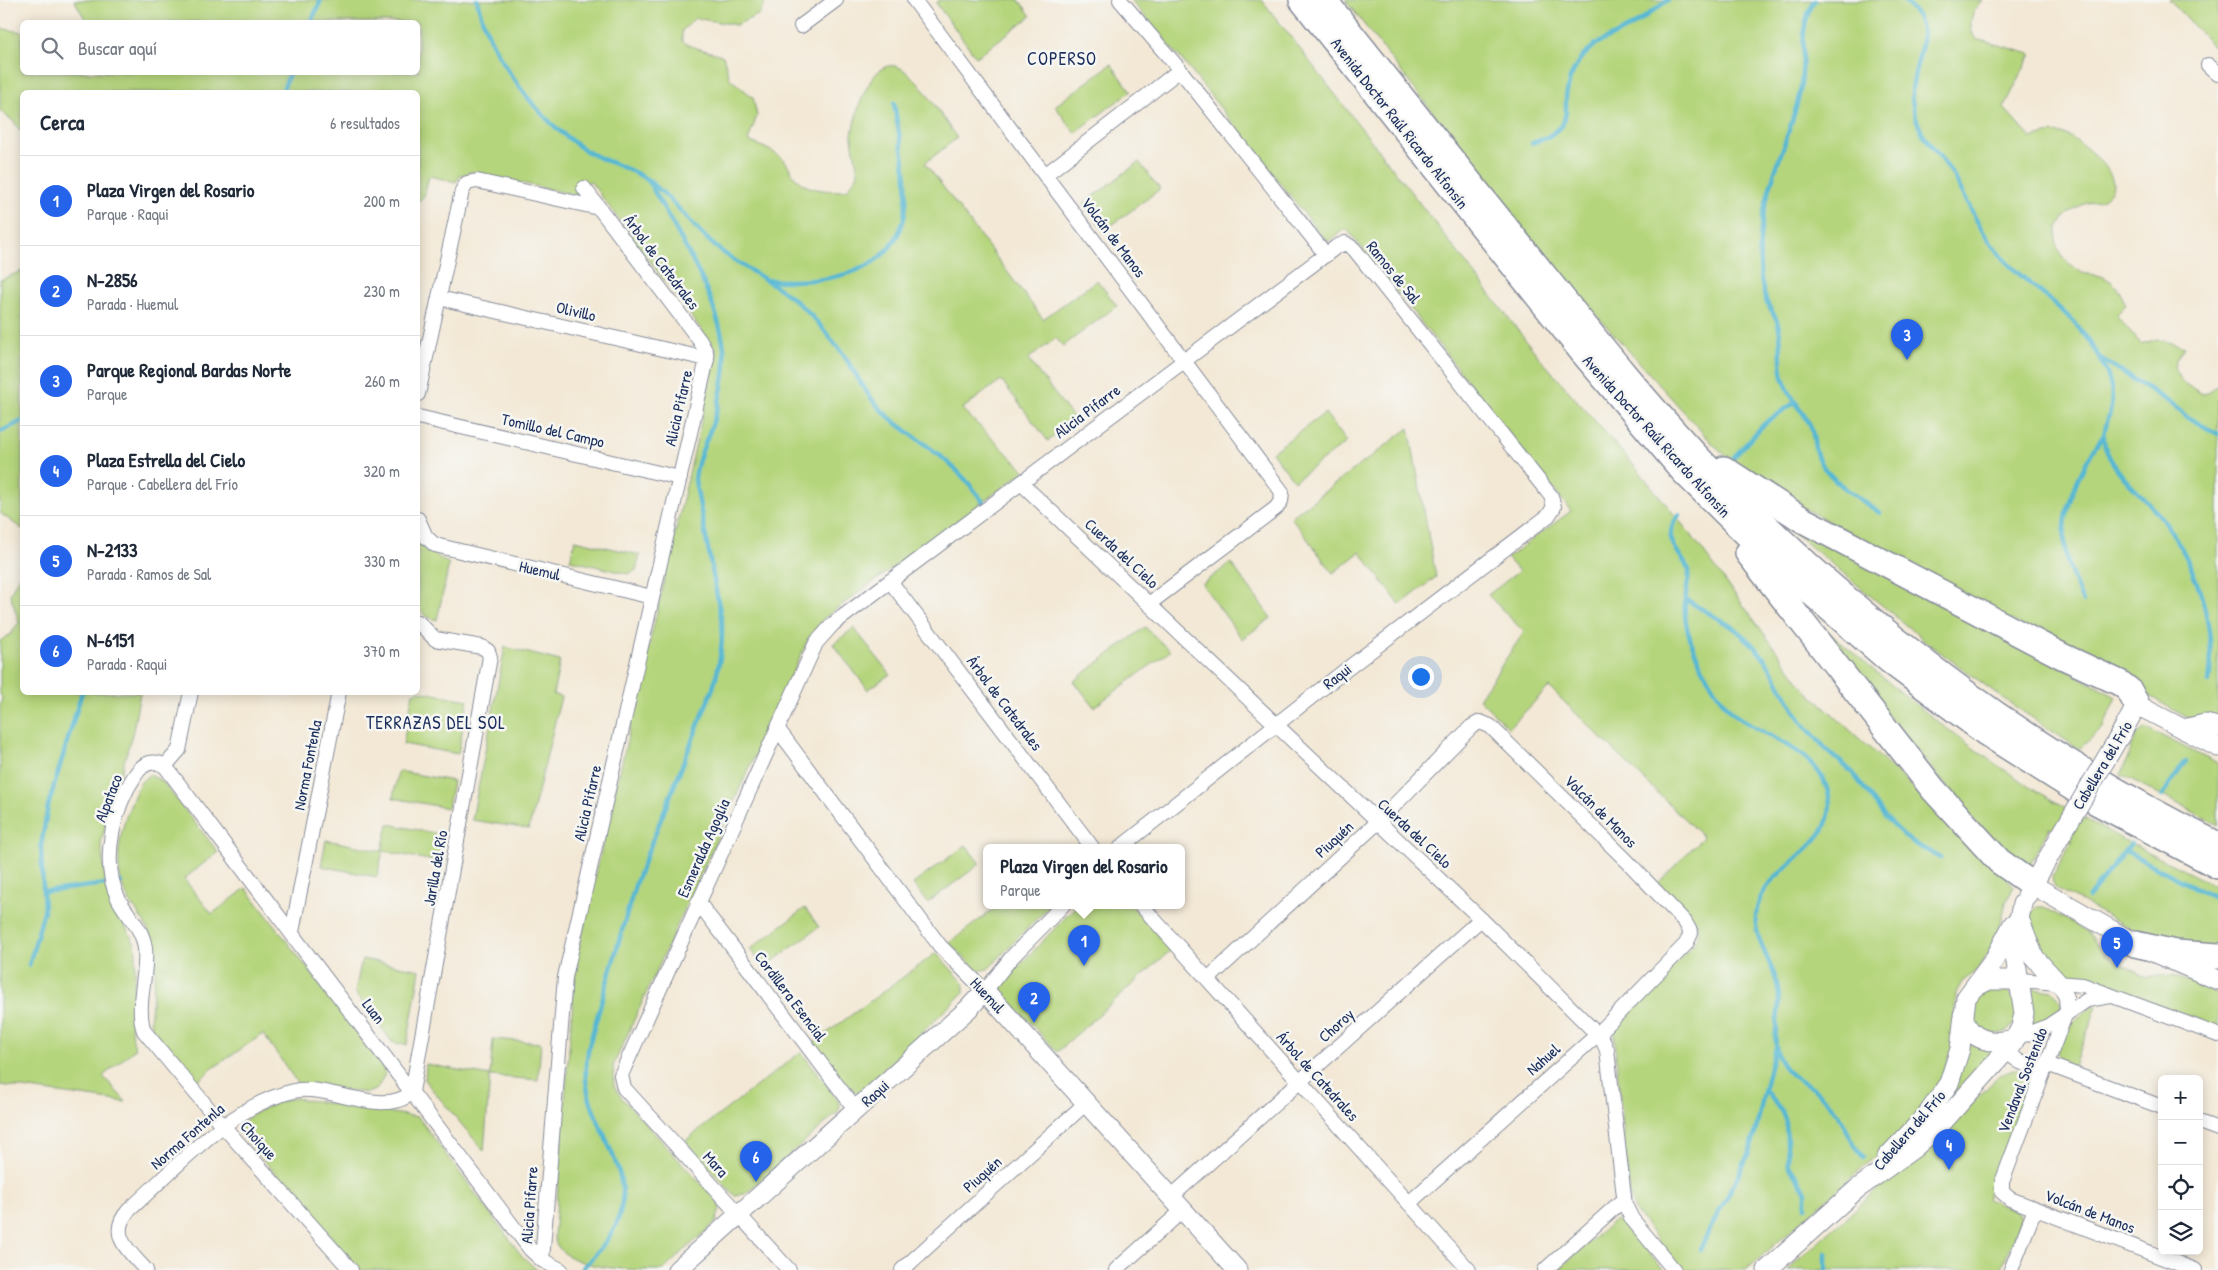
<!DOCTYPE html>
<html lang="es">
<head>
<meta charset="utf-8">
<style>
  :root { --surface:#fff; --page:#f2f2f3; --text:#1f2937; --muted:#747a83; --line:#e0e1e3; --accent:#2563eb }
  body { margin:0; font-family:"Patrick Hand",sans-serif; background:var(--page); color:var(--text) }
  .controls { position:absolute; right:15px; bottom:15px; display:grid; overflow:hidden; border-radius:8px; box-shadow:0 2px 12px #0003 }
  .controls button { width:45px; height:45px; display:grid; place-items:center; padding:0; border:0; border-bottom:1px solid var(--line); background:var(--surface); color:var(--text); font:25px sans-serif }
  .you { position:absolute; left:1420px; top:676px; width:18px; height:18px; margin:-12px; border:4px solid #fff; border-radius:50%; background:#1a73e8; box-shadow:0 0 0 8px #1a73e833 }
  .badge { display:grid; place-items:center; width:32px; height:32px; border-radius:50%; background:var(--accent); color:#fff; font-size:16px; font-weight:700 }
  .pin { position:absolute; translate:-50% -41px; filter:drop-shadow(0 1px 2px #0008) }
  .pin::after { content:''; position:absolute; top:26px; width:18px; height:15px; background:inherit; clip-path:polygon(0 0,100% 0,50% 100%) }
  .popup { position:absolute; left:983px; top:844px; width:202px; height:65px; box-sizing:border-box; display:grid; place-content:center; border-radius:8px; background:var(--surface); filter:drop-shadow(0 1px 4px #0005); font-size:16px; white-space:nowrap; color:var(--muted) }
  .popup b { font-size:19px; color:var(--text) }
  .popup::after { content:''; position:absolute; left:50%; top:100%; margin-left:-10px; border:10px solid transparent; border-top-color:var(--surface) }
  .list { margin:0; padding:0; list-style:none }
  h2 { display:flex; justify-content:space-between; align-items:center; height:65px; margin:0; padding:0 20px; font-size:21px }
  h2 small { font-size:16px; font-weight:400; color:var(--muted) }
  .list li { display:grid; grid-template-columns:32px 1fr auto; gap:15px; align-items:center; box-sizing:border-box; height:90px; padding:0 20px; border-top:1px solid var(--line) }
  .list b { display:block; font-size:19px; white-space:nowrap }
  .list p { margin:0; font-size:16px; white-space:nowrap; color:var(--muted) }
  .list em { font-size:16px; font-style:normal; color:var(--muted) }
  .icon { flex:none; width:28px; height:28px; fill:none; stroke:currentColor; stroke-width:2; stroke-linecap:round; stroke-linejoin:round }
  .map { position:relative; flex:none; width:2218px; height:1270px; overflow:hidden }
  .search { position:absolute; background:var(--surface); box-shadow:0 2px 12px #0003; left:20px; top:20px; width:400px; height:55px; display:flex; align-items:center; gap:12px; box-sizing:border-box; padding:0 18px; border-radius:8px; color:var(--muted); font-size:19px }
  .panel { position:absolute; background:var(--surface); box-shadow:0 2px 12px #0003; left:20px; top:90px; width:400px; height:605px; border-radius:8px }
  .map>svg:first-child { display:block }
  .green { fill:#b5d57c; stroke:#68826d }
  .lines { fill:none; stroke-linecap:round; stroke-linejoin:round }
  .stream { stroke:#54b7d3; stroke-width:4.5 }
  .street-casing { stroke:#878c9a; stroke-width:16 }
  .secondary-casing { stroke:#878c9a; stroke-width:21 }
  .highway-casing { stroke:#878c9a; stroke-width:28 }
  .street { stroke:#fff; stroke-width:14 }
  .secondary { stroke:#fff; stroke-width:19 }
  .highway { stroke:#fff; stroke-width:25 }
  .secondary-bridge-casing { stroke:#878c9a; stroke-width:21; stroke-linecap:butt }
  .secondary-bridge { stroke:#fff; stroke-width:19 }
  .labels { text-anchor:middle; stroke-width:5; stroke-linejoin:round; paint-order:stroke }
  .street-label { font-size:16px; fill:#1b2f5e; stroke:#f6f6f2 }
  .neighbourhood-label { font-size:18px; letter-spacing:1px; fill:#1b2f5e; stroke:#f6f6f2 }
</style>
</head>
<body>
<div class="map">
<svg width="2218" height="1270" viewBox="0 0 2218 1270">
  <rect width="100%" height="100%" fill="#f6f6f2"/>
  <filter id="ink" filterUnits="userSpaceOnUse"><feTurbulence type="fractalNoise" baseFrequency=".02" numOctaves="2"/><feDisplacementMap in="SourceGraphic" scale="10" xChannelSelector="R" yChannelSelector="G"/><feConvolveMatrix kernelMatrix="1 2 1 2 8 2 1 2 1" color-interpolation-filters="sRGB"/></filter>
  <filter id="wash" filterUnits="userSpaceOnUse"><feTurbulence type="fractalNoise" baseFrequency=".0096" numOctaves="4" result="noise"/><feDisplacementMap in="SourceGraphic" scale="20" xChannelSelector="R" yChannelSelector="G"/><feGaussianBlur stdDeviation="1.12" result="paint"/><feColorMatrix in="noise" values="0 0 0 0 0 0 0 0 0 0 0 0 0 0 0 0 0 1.4 0 .05"/><feComposite in="paint" operator="in"/></filter>
  <g filter="url(#wash)">
    <rect width="100%" height="100%" fill="#f3e8d5"/>
    <g class="green">
      <path d="M74,0H766L760,14L736,25L695,18L682,31V41C695,50 709,50 723,56L730,79L753,97L757,116L748,141C761,146 772,150 783,159C789,164 790,172 796,178C807,191 831,192 847,190L858,174C857,165 852,142 852,136C854,117 872,50 902,69C923,82 942,118 957,138L925,163L1043,319L1097,280L1117,306L1063,346L1056,338L1028,359L1075,420L1048,441L1001,380L962,409L1025,471L824,618L808,639L613,1066L614,1086L621,1097L715,1199L720,1208L716,1222L663,1270C628,1270 562,1270 554,1238L576,960L716,357L715,348L590,181L576,191L580,196L472,172L461,175L456,182L429,176L424,196L418,202V92H22V133L13,121L0,111V28L22,32V72H418V22H87Z"/>
      <path d="M940,0H1019L1031,16L976,57L936,3Z"/>
      <path d="M1131,0H1262L1538,356L1643,476L1695,540L1805,689L1978,847L2014,886L2006,902L1998,935L1980,967L1962,982L1956,993L1953,1046L1935,1093L1902,1133L1746,1270H1682L1635,1211L1630,1196L1615,1047V1032L1622,1019L1691,947C1698,938 1702,929 1694,919L1658,883L1703,837L1549,687L1509,728L1479,699L1524,632L1488,595L1519,571L1507,558L1571,511L1346,228L1327,242L1187,66Z"/>
      <path d="M1345,0H1982C1972,11 1966,26 1976,39L2031,54L2004,108L2031,138C2045,134 2059,130 2072,138C2089,149 2134,182 2101,200C2098,201 2094,201 2090,202C2070,208 2052,224 2057,246C2060,256 2076,273 2087,274C2095,275 2101,275 2109,280C2117,285 2122,296 2126,305L2116,315L2141,344L2157,339L2185,347L2177,358L2174,367L2183,383L2201,393L2208,392L2218,385V719L2214,717H2186L2111,674L1782,496L1739,468L1711,442L1555,269Z"/>
      <path d="M2169,0H2218V51Z"/>
      <path d="M1111,64L1131,91L1075,133L1055,106Z"/>
      <path d="M1139,162L1160,189L1104,231L1083,204Z"/>
      <path d="M22,271V529L0,513V280Z"/>
      <path d="M1325,413L1347,442L1294,481L1272,452Z"/>
      <path d="M1409,428L1436,577L1400,605L1360,552L1333,573L1291,517Z"/>
      <path d="M1751,497L2116,697L2103,728L2079,749L2004,699L1925,641Z"/>
      <path d="M418,537L425,548L449,564L437,620L425,616L418,607Z"/>
      <path d="M575,540L640,555L636,570L628,574L570,560Z"/>
      <path d="M1231,563L1271,618L1242,639L1202,584Z"/>
      <path d="M22,570V692L140,693L133,731L101,842L107,893L135,944L136,954L131,1031L135,1049L103,1076L126,1102L0,1085V708L2,697L0,695V641L11,634L19,622L10,594Z"/>
      <path d="M1806,616H1809C1876,672 1942,729 2015,777C2080,819 2149,853 2218,887V951L2140,934L2056,888L2053,883L2052,877L2072,841L2049,828L2029,866L2025,869L2013,867Z"/>
      <path d="M1145,627L1170,651L1094,707L1074,681Z"/>
      <path d="M854,628L890,674L868,690L833,644Z"/>
      <path d="M505,647L560,661L553,694L561,697L529,829L472,820Z"/>
      <path d="M418,691L468,700L458,754L403,744L413,693Z"/>
      <path d="M2146,728L2218,764V825L2121,774L2137,734Z"/>
      <path d="M398,771L453,781L448,808L393,798Z"/>
      <path d="M150,775L162,781L218,852L184,879L212,914L246,888L382,1066L385,1074L377,1089L367,1093L298,1084L263,1034L213,1068L196,1083L153,1030L150,1021C152,1001 158,963 154,945C150,928 137,913 128,898C112,871 119,833 130,806C135,795 138,780 150,775Z"/>
      <path d="M388,824L444,835L439,862L383,851L377,877L321,866L326,840L382,851Z"/>
      <path d="M966,845L980,864L927,903L913,884Z"/>
      <path d="M999,905H1050L988,969L978,971L949,943Z"/>
      <path d="M1077,905H1131L1171,950L1057,1052L1003,993L1001,985Z"/>
      <path d="M2037,907H2044L2086,931L2106,955L2147,977L2172,975L2218,993V1027L2101,983L2057,972L2044,962L2029,922L2032,911Z"/>
      <path d="M805,908L819,927L764,968L750,949Z"/>
      <path d="M936,953L964,983V992L861,1091L852,1093L813,1043Z"/>
      <path d="M362,959L420,970L407,1045L392,1042L355,992Z"/>
      <path d="M2034,988L2052,991C2076,1010 2047,1019 2032,1026L2031,990Z"/>
      <circle cx="1995" cy="1011" r="23"/>
      <path d="M2093,1005L2097,1006L2074,1066L2061,1061L2057,1054L2066,1028Z"/>
      <path d="M493,1039L541,1043L538,1080L490,1076L484,1151L425,1081L426,1064L490,1076Z"/>
      <path d="M1969,1043L1994,1052L1980,1072L1925,1125Z"/>
      <path d="M801,1052L838,1100L840,1108L838,1112L745,1194L734,1195L685,1141Z"/>
      <path d="M2012,1069C2022,1069 2029,1074 2030,1085L1986,1199L2016,1211L2021,1217L2001,1270H1787L1940,1134L2000,1075Z"/>
      <path d="M294,1098L418,1117L522,1256L537,1270H360L239,1132L240,1125C249,1113 280,1101 294,1098Z"/>
      <path d="M1615,1220L1624,1224L1664,1270H1557Z"/>
    </g>
    <g class="lines">
      <g class="stream">
        <path d="M477,0C489,56 539,122 588,152C607,163 632,168 649,181C675,200 692,227 716,247C739,266 765,277 788,295C809,310 827,333 842,353C854,369 862,388 875,403C895,426 922,440 945,460C960,472 972,486 983,502"/>
        <path d="M1815,0C1796,28 1807,64 1799,96C1788,143 1764,188 1760,238C1759,259 1759,285 1768,305C1771,310 1775,315 1777,321C1784,339 1778,358 1783,377C1788,395 1800,407 1809,423C1816,435 1812,450 1820,462C1833,483 1860,499 1880,513"/>
        <path d="M1902,0C1943,29 1909,65 1912,99C1917,141 1940,150 1957,182C1967,201 1975,220 1987,238C2013,278 2058,299 2086,337C2098,354 2112,376 2112,398C2112,418 2098,432 2107,452C2117,475 2139,492 2155,510C2193,554 2218,623 2209,682"/>
        <path d="M311,22L321,0"/>
        <path d="M282,92L290,72"/>
        <path d="M1532,143L1548,137L1562,126L1566,113V96L1570,78L1580,59L1596,44L1631,27L1668,0"/>
        <path d="M766,280C816,284 889,279 904,218C912,181 899,140 894,103"/>
        <path d="M2100,358L2169,402L2187,417L2218,434"/>
        <path d="M0,432L22,421"/>
        <path d="M1733,458L1765,423L1794,403"/>
        <path d="M1679,515C1660,539 1678,549 1689,570C1689,585 1683,600 1685,615C1688,645 1714,698 1738,717C1770,740 1820,751 1829,796C1838,842 1780,861 1762,895C1741,936 1779,961 1779,999C1779,1020 1770,1042 1781,1062C1790,1079 1808,1083 1821,1095C1844,1115 1846,1135 1863,1157"/>
        <path d="M1685,599L1734,628L1750,642L1765,659L1801,721L1827,750L1852,772L1885,817L1911,842L1941,858"/>
        <path d="M2083,602C2077,587 2069,572 2066,555C2058,516 2080,467 2103,436"/>
        <path d="M2162,796L2186,761"/>
        <path d="M2126,851L2218,900"/>
        <path d="M43,892L121,882"/>
        <path d="M2088,898L2131,843"/>
        <path d="M29,965L44,911L41,846L48,806L82,692"/>
        <path d="M1764,1089L1782,1111L1786,1122L1788,1164L1806,1192V1207"/>
        <path d="M1700,1250C1715,1214 1739,1182 1752,1144C1762,1112 1764,1079 1776,1048"/>
        <path d="M1826,1253V1270"/>
        <path d="M583,1268C595,1254 610,1240 617,1222C637,1174 595,1133 587,1087C584,1073 587,1059 589,1045L636,882L713,688C720,665 723,645 722,622L695,480C697,452 715,428 719,400C722,387 726,371 725,358C722,301 675,230 648,180"/>
      </g>
    </g>
  </g>
  <g filter="url(#ink)">
    <g class="lines">
      <defs>
        <g id="street">
          <path d="M914,0L1282,492L1281,501L1276,508L1150,603"/>
          <path d="M1120,0L1180,70L1326,255"/>
          <path d="M801,26L836,0"/>
          <path d="M2208,65L2218,74"/>
          <path d="M1045,175L1180,70"/>
          <path d="M439,298L707,359"/>
          <path d="M418,394L462,191L467,183L477,181L599,208"/>
          <path d="M418,417L680,478"/>
          <path d="M1021,483L1481,919L1602,1039L1607,1050L1625,1205L1632,1219L1674,1270"/>
          <path d="M418,519L426,537L435,545L652,597"/>
          <path d="M890,581L1092,847"/>
          <path d="M777,728L940,946L985,991L1011,958L1063,905"/>
          <path d="M165,766L179,750L191,692"/>
          <path d="M698,902L856,1110"/>
          <path d="M1141,905L1469,1270"/>
          <path d="M292,932L339,692"/>
          <path d="M1208,979L1378,822L1471,727L1480,722L1490,726L1627,861L1685,922L1691,933L1686,944L1598,1034L1409,1203"/>
          <path d="M2019,980L2083,985L2218,1035"/>
          <path d="M2057,982L2066,997L2067,1010L2002,1182V1192L2010,1199L2195,1270"/>
          <path d="M2016,1038L2048,1026L2087,1000L2111,996"/>
          <path d="M1998,1046L2020,1062L2044,1071"/>
          <path d="M2047,1064L2162,1107"/>
          <path d="M2199,1122L2218,1129"/>
          <path d="M1171,1197L1481,919"/>
          <path d="M542,1260L565,977L707,359L706,352L700,341L584,188"/>
          <path d="M146,1270C130,1252 107,1235 128,1211C176,1168 230,1105 294,1091C327,1083 385,1119 412,1092L490,657L488,651L482,647L435,639L418,622"/>
          <path d="M351,1270L223,1126L144,1031C135,1006 148,974 145,948C143,928 126,915 118,898C100,860 114,806 136,774C143,763 154,759 165,766L530,1249L542,1260L561,1270"/>
          <path d="M789,1270L624,1088L621,1075L816,643L833,624L1336,247L1345,243L1354,249L1551,496L1554,507L1548,516L1343,672L1121,847"/>
          <path d="M902,1270L1086,1103"/>
          <path d="M1116,1270L1183,1210"/>
          <path d="M1545,1270L1624,1199"/>
          <path d="M2011,1270L2035,1209"/>
        </g>
        <g id="secondary">
          <path d="M2183,729L2205,724L2218,727"/>
          <path d="M2119,737L2137,705L2218,747"/>
          <path d="M2033,885L2141,947L2218,980"/>
          <path d="M2027,895L2061,835"/>
          <path d="M2021,923L2034,957L2057,982"/>
          <path d="M1975,987L1989,980H2019"/>
          <path d="M1963,1015C1968,1041 1994,1046 2016,1038"/>
          <path d="M1887,1157L1927,1115L1949,1083L1960,1049L1966,998L1994,960L2013,924"/>
          <path d="M677,1270L968,1009L985,991L1237,1270"/>
          <path d="M1767,1270L1857,1189L1914,1148L1941,1124L2013,1043L2021,1027L2024,1013L2015,956L2016,935L2022,904"/>
        </g>
        <g id="highway">
          <path d="M1302,0L1584,354L1683,471L1767,554L1890,661L1986,733L2087,797L2218,866"/>
          <path d="M1324,0C1392,85 1459,169 1527,254C1584,325 1641,398 1704,464C1853,619 2025,750 2218,845"/>
          <path d="M1724,469L1803,520L2062,656L2120,683L2129,690L2137,705"/>
          <path d="M1748,553L1933,789L1999,861L2033,885"/>
          <path d="M2135,944L2176,953L2218,956"/>
        </g>
      </defs>
      <use href="#street" class="street-casing"/>
      <use href="#secondary" class="secondary-casing"/>
      <use href="#highway" class="highway-casing"/>
      <use href="#street" class="street"/>
      <use href="#secondary" class="secondary"/>
      <use href="#highway" class="highway"/>
      <defs>
        <path id="secondary-bridge" d="M2061,835L2119,737"/>
      </defs>
      <use href="#secondary-bridge" class="secondary-bridge-casing"/>
      <use href="#secondary-bridge" class="secondary-bridge"/>
    </g>
  </g>
  <g class="labels">
    <g class="street-label">
      <text transform="translate(1400 123) rotate(52)" y="6">Avenida Doctor Raúl Ricardo Alfonsín</text>
      <text transform="translate(1114 237) rotate(53)" y="6">Volcán de Manos</text>
      <text transform="translate(662 262) rotate(53)" y="6">Árbol de Catedrales</text>
      <text transform="translate(1394 272) rotate(51)" y="6">Ramos de Sal</text>
      <text transform="translate(576 311) rotate(13)" y="6">Olivillo</text>
      <text transform="translate(678 408) rotate(-77)" y="6">Alicia Pifarre</text>
      <text transform="translate(1087 411) rotate(-37)" y="6">Alicia Pifarre</text>
      <text transform="translate(553 430) rotate(13)" y="6">Tomillo del Campo</text>
      <text transform="translate(1657 436) rotate(48)" y="6">Avenida Doctor Raúl Ricardo Alfonsín</text>
      <text transform="translate(1122 553) rotate(43)" y="6">Cuerda del Cielo</text>
      <text transform="translate(540 570) rotate(13)" y="6">Huemul</text>
      <text transform="translate(1337 676) rotate(-38)" y="6">Raqui</text>
      <text transform="translate(1005 703) rotate(53)" y="6">Árbol de Catedrales</text>
      <text transform="translate(307 765) rotate(-79)" y="6">Norma Fontenla</text>
      <text transform="translate(2102 765) rotate(-59)" y="6">Cabellera del Frío</text>
      <text transform="translate(108 798) rotate(-69)" y="6">Alpataco</text>
      <text transform="translate(587 803) rotate(-77)" y="6">Alicia Pifarre</text>
      <text transform="translate(1601 811) rotate(45)" y="6">Volcán de Manos</text>
      <text transform="translate(1415 833) rotate(43)" y="6">Cuerda del Cielo</text>
      <text transform="translate(1334 839) rotate(-43)" y="6">Piuquén</text>
      <text transform="translate(703 848) rotate(-66)" y="6">Esmeralda Agoglia</text>
      <text transform="translate(435 868) rotate(-80)" y="6">Jarilla del Río</text>
      <text transform="translate(988 995) rotate(47)" y="6">Huemul</text>
      <text transform="translate(791 996) rotate(53)" y="6">Cordillera Esencial</text>
      <text transform="translate(374 1011) rotate(53)" y="6">Luan</text>
      <text transform="translate(1336 1025) rotate(-42)" y="6">Choroy</text>
      <text transform="translate(1543 1059) rotate(-42)" y="6">Nahuel</text>
      <text transform="translate(1318 1076) rotate(48)" y="6">Árbol de Catedrales</text>
      <text transform="translate(2022 1080) rotate(-69)" y="6">Vendaval Sostenido</text>
      <text transform="translate(875 1093) rotate(-42)" y="6">Raqui</text>
      <text transform="translate(1909 1130) rotate(-49)" y="6">Cabellera del Frío</text>
      <text transform="translate(187 1136) rotate(-41)" y="6">Norma Fontenla</text>
      <text transform="translate(259 1140) rotate(48)" y="6">Choique</text>
      <text transform="translate(716 1164) rotate(48)" y="6">Mara</text>
      <text transform="translate(982 1174) rotate(-42)" y="6">Piuquén</text>
      <text transform="translate(529 1205) rotate(-86)" y="6">Alicia Pifarre</text>
      <text transform="translate(2090 1211) rotate(21)" y="6">Volcán de Manos</text>
    </g>
    <g class="neighbourhood-label">
      <text x="1062" y="65">COPERSO</text>
      <text x="436" y="729">TERRAZAS DEL SOL</text>
    </g>
  </g>
</svg>
<div class="controls">
<button>+</button>
<button>−</button>
<button><svg class="icon" aria-label="locate" viewBox="0 0 24 24"><circle cx="12" cy="12" r="6"/><path d="M12 2v4M12 18v4M2 12h4M18 12h4"/></svg></button>
<button><svg class="icon" aria-label="layers" viewBox="0 0 24 24"><path d="M12 4l9 5-9 5-9-5zM3 14l9 5 9-5"/></svg></button>
</div>
<div class="you"></div>
<div class="pin badge" style="left:1084px;top:966px">1</div>
<div class="popup"><b>Plaza Virgen del Rosario</b>Parque</div>
<div class="pin badge" style="left:1034px;top:1023px">2</div>
<div class="pin badge" style="left:1907px;top:360px">3</div>
<div class="pin badge" style="left:1949px;top:1170px">4</div>
<div class="pin badge" style="left:2117px;top:968px">5</div>
<div class="pin badge" style="left:756px;top:1182px">6</div>
<div class="search"><svg class="icon" aria-label="search" viewBox="0 0 24 24"><circle cx="10" cy="10" r="6"/><path d="M15 15l6 6"/></svg>Buscar aquí</div>
<section class="panel">
<h2>Cerca<small>6 resultados</small></h2>
<ul class="list">
<li><span class="badge">1</span><div><b>Plaza Virgen del Rosario</b><p>Parque · Raqui</p></div><em>200 m</em></li>
<li><span class="badge">2</span><div><b>N-2856</b><p>Parada · Huemul</p></div><em>230 m</em></li>
<li><span class="badge">3</span><div><b>Parque Regional Bardas Norte</b><p>Parque</p></div><em>260 m</em></li>
<li><span class="badge">4</span><div><b>Plaza Estrella del Cielo</b><p>Parque · Cabellera del Frío</p></div><em>320 m</em></li>
<li><span class="badge">5</span><div><b>N-2133</b><p>Parada · Ramos de Sal</p></div><em>330 m</em></li>
<li><span class="badge">6</span><div><b>N-6151</b><p>Parada · Raqui</p></div><em>370 m</em></li>
</ul>
</section>
</div>
</body>
</html>
